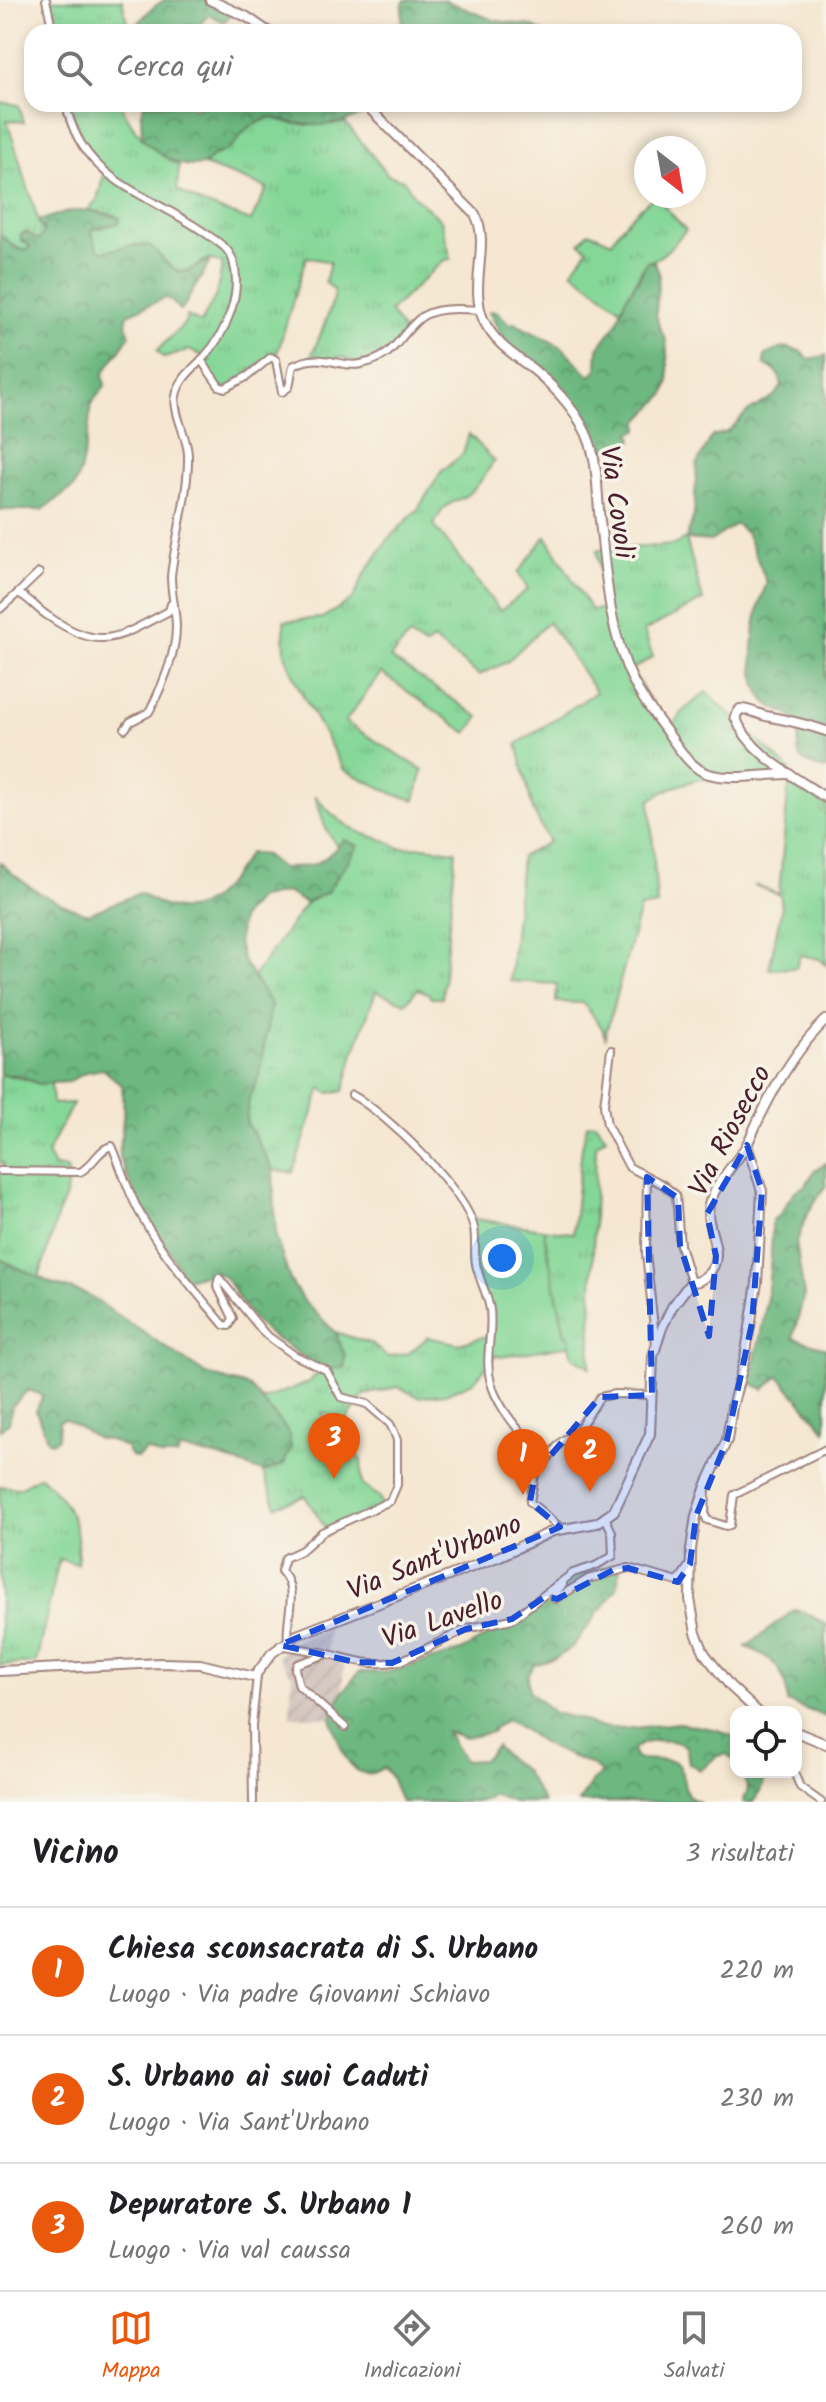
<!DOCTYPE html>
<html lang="it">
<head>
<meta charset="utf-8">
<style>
  :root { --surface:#fff; --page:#f2f2f2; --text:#202124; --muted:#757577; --line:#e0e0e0; --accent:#ea580c }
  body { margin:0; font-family:Kalam,sans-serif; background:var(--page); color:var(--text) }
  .controls { position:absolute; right:24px; bottom:24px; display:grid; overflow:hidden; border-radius:16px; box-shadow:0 4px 12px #0003 }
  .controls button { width:72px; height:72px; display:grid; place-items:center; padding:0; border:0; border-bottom:2px solid var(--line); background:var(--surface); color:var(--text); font:40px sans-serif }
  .compass { position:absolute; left:634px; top:136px; width:72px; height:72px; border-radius:50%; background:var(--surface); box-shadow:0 4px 12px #0003; rotate:149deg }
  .you { position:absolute; left:502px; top:1258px; width:28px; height:28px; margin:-20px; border:6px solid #fff; border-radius:50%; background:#1a73e8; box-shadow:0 0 0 12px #1a73e833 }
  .badge { display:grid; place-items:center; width:52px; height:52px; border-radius:50%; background:var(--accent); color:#fff; font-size:26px; font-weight:700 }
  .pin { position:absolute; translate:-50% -66px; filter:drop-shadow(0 2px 4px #0008) }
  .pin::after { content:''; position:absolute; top:42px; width:28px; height:24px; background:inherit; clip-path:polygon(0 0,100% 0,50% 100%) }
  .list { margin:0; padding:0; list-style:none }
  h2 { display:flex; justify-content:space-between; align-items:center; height:104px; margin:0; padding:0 32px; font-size:34px }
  h2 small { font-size:26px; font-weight:400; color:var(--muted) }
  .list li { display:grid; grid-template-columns:52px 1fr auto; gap:24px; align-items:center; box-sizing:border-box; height:128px; padding:0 32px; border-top:2px solid var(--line) }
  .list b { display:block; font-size:30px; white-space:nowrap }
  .list p { margin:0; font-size:26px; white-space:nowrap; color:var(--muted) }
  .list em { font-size:26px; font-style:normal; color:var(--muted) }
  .icon { flex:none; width:44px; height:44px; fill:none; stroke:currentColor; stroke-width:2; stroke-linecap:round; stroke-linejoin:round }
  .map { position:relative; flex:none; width:826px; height:1802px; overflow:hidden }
  .search { position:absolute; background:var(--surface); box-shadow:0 4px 12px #0003; left:24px; right:24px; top:24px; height:88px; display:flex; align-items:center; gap:20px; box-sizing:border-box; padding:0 28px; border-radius:24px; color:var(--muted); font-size:30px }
  .sheet { height:488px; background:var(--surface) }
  nav { display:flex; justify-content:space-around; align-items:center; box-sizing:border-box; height:112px; border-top:2px solid var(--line); background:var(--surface); font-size:22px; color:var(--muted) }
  nav a { display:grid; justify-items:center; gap:4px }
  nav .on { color:var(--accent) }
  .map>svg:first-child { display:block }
  .industrial { fill:url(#industrial-furrows) }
  .grass { fill:url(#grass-tufts); stroke:#687b62; stroke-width:2 }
  .forest { fill:url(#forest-crowns); stroke:#5b6c56; stroke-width:2 }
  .pitch { fill:#85d798; stroke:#687b62; stroke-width:2 }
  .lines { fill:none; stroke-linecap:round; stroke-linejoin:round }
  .minor-casing { stroke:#a0837e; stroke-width:10 }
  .tertiary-casing { stroke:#a0837e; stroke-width:12 }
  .minor { stroke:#fff; stroke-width:6 }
  .tertiary { stroke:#fff; stroke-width:8 }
  .marked { fill:#1d4ed8; fill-opacity:0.2; stroke:#1d4ed8; stroke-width:6; stroke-dasharray:16 10; stroke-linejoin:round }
  .labels { text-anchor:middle; stroke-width:7; stroke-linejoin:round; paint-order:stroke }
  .street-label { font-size:28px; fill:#4a1f2b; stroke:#f7f3e8 }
</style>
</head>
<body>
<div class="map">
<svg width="826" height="1802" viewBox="0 0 826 1802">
  <defs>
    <pattern id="industrial-furrows" width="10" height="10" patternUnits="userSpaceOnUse" patternTransform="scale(2)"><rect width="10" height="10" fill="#cfc0ba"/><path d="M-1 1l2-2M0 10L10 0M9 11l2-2" fill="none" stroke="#b3a5a0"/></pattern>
    <pattern id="grass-tufts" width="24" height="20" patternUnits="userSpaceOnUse" patternTransform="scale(2)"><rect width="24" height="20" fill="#85d798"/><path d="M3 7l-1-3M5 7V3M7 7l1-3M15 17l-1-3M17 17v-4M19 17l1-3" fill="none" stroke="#74b883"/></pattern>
    <pattern id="forest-crowns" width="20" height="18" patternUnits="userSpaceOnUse" patternTransform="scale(2)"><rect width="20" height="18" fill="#6cb880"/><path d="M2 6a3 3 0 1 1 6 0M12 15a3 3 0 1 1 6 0" fill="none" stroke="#5b9569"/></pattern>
  </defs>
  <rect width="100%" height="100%" fill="#f7f3e8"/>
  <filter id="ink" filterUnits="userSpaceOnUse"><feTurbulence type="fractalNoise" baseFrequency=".0125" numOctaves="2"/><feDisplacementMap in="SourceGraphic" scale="16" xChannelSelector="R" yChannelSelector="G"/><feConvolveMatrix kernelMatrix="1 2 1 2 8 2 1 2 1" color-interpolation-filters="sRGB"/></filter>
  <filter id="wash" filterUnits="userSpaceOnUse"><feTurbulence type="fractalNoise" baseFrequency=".006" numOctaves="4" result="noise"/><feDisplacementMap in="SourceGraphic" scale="32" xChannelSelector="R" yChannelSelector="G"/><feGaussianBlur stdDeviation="1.8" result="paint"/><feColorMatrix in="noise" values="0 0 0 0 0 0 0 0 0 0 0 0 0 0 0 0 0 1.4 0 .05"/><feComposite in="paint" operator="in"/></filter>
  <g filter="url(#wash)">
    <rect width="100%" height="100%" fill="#f5e7d1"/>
    <path class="industrial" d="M328,1627L327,1656L344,1664L342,1693L331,1718L290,1716L292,1675L277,1656L292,1643Z"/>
    <g class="grass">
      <path d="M50,0H122L129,32H56Z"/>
      <path d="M0,102L19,105L24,122L7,120L40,226L44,231L39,241L25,232L21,235L30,246L27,250C15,251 9,241 0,235Z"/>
      <path d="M71,104H121C132,132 153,151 179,166L177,190L201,203L251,221L267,188L204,165L211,157L232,147L247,128L270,117L294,124L346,123L388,175L404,180L415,197L441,220L451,259L444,260L390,311L405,334L396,347L361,364L341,357L310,360C319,336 330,316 335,291L325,282L330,262L306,257L277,354L269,357L228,390H223L203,366L210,359L190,350L164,358L157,351L185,323L187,316L201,323L216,295L223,263L208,259C201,262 193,270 185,271C169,274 160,248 142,245C129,243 117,251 104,252L97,248L91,230L119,223L115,215L88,210L97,200L104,174C88,153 76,131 71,104Z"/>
      <path d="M655,196L686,230C674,243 663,259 646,262L621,309L572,271L588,249L580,243L589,232L612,242C622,223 638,209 655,196Z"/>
      <path d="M469,434L494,461C487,472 481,483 471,492C452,507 447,497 434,525L500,611L528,589L518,573L546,536L591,610L605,609L597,550L674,545L686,539L703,600L644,631L653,657L631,670L669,730L682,712L706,692L790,770L791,781L826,806V965L820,959L800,955L796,968L769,969L782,906L780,895L754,885L779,894L789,781L699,779L671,788L650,800L657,905L640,908L605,1037L602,1028L583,1003L556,1002L557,984L510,981L521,857L549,842L533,810L517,744L596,692L548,622L507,662L479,675L433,640L425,646L409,636L390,658L479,717L467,733L381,673L345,722L423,770L415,800L396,795L344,770L298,686L285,654L284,621L322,618L353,599L364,575L389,538L418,509L441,472L463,454Z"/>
      <path d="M315,795C325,810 345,826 362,833C375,839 387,838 399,848L424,847L456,851L442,998H431L428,993L418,989L405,1003L376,991L354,1053L344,1091L328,1093L321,1088L293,1173L273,1170L246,1121L249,1098L259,1076L271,1004L253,977L307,902L327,892L344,840L337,847L325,827Z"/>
      <path d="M0,1075C20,1075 33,1084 51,1083L53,1104L73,1103L47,1154L54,1167L65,1168L68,1171L66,1197L58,1214L39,1278L0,1259V1175L4,1163H0Z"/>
      <path d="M595,1123L606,1137L596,1145L590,1367L573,1357L568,1336L565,1335L543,1229L573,1233L582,1147L587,1125Z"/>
      <path d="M335,1332L372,1344L387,1357L409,1353L428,1337L459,1344L487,1336V1351L497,1355L473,1382L445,1394L419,1397L398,1387L364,1395L345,1422L322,1412L330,1442L361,1459L362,1485L379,1497L383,1508L327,1531L305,1496L276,1506L263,1472L284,1464L261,1400L308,1383L319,1372L344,1367L345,1356Z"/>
      <path d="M40,1476C68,1501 82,1526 77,1564L59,1559L36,1663L0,1665V1486L19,1488Z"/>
    </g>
    <g class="forest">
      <path d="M164,0H215L233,12L224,22L210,15C201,20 201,23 200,32H133C142,18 150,8 164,0Z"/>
      <path d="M405,0H444L493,20L531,26L543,32H427L402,26V6Z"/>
      <path d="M144,104H189L193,108L212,104H358L365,113C334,130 303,127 270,117L247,128L232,147L211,157L204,165C177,169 160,156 142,138L141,113Z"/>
      <path d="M88,210L120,218L119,223L91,230L97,248L104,252L127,246L148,245C160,252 171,276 187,271C197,269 201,261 211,260L181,311L171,300L165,298L128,314L126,324L130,335L103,374L105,386L91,404L88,435L80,472L74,487L42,510H0V235C9,241 15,251 27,250L30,246L21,240V235L25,232L39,240L44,231L38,221L66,212Z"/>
      <path d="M654,261L659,273L656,313L659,327L666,340L669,381L665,394L639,421V429L631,433L633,440L626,446L604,450L594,438L593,432L582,414L545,368L508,346L489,312L496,311L510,324L514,323L562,347L590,376L597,369L598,348L617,323L625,299L639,279L646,262Z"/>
      <path d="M785,347L800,351L810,360L826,355V769C779,761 809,740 794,719C787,711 774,710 767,703C743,677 754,612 767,583L747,534L736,524L711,541L686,539L694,515L697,464L712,436L728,432L746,413L774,396L782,386C780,374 775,369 764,364L765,355Z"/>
      <path d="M344,840L358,846L327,892L306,903L286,892L257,899L241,918L238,943L243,961L271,1004L259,1076L249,1098L246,1121L273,1170L276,1237L290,1280L303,1300L335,1332L345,1356L344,1367L319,1372C304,1353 281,1345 263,1329C247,1315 236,1293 224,1276L215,1273L184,1279L171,1253L140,1207L119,1156L124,1110L122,1085L103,1069L86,1072L68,1082L38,1084L19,1075H0V862C26,888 54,902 88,914L140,893C195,930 218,899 249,853L265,855L281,868C315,866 320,866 344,840Z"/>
      <path d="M826,1163V1185L807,1214L796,1244L804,1295L793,1338L826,1348V1431L779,1376L764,1389L748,1382C765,1329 772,1276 772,1220L779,1216L794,1192L806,1185L814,1171Z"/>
      <path d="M0,1259L53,1284L86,1294L206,1374L250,1387L288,1431L291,1447L284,1464L263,1472L220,1457L180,1449L177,1456H160L146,1450L137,1458L131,1456L125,1447L109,1440L98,1439L65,1419L59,1421L58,1438L53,1442L48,1441L36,1411L43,1395L28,1390L12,1406L9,1422L0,1430Z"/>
      <path d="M620,1568L617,1588L573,1646L556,1658L534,1665L528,1675L529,1691L554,1713L579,1719L599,1727L624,1729L679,1723L718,1730L736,1738V1761L726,1754L717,1756L700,1770L689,1763L686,1746C671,1738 645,1738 633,1750L634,1757L638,1759L674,1761C690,1775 677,1797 700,1802H579L592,1781L602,1773C587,1758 562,1756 544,1744C530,1735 523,1727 506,1720L493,1729V1732L465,1738L446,1731L464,1761L483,1760L496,1746L508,1759L524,1770L543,1802H514L492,1794L487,1799L475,1802H401L391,1777L384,1768C380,1769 376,1772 372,1773C346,1778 337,1735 331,1718L342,1693L359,1672H388L461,1651L489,1635L522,1624L566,1579L594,1569Z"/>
      <path d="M794,1610L804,1612L826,1624V1717L787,1702C788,1672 772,1656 746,1647Z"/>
      <path d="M741,1772H767L760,1792L753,1802H743L748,1789Z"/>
    </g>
    <path class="pitch" d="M475,1219L543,1229L565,1335L568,1336L570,1345L501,1357L487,1351L489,1311L477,1277L468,1222Z"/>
  </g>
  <g filter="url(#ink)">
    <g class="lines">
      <defs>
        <g id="minor">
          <path d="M46,0L53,32"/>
          <path d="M66,104C82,184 151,193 208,235C218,242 230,249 233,261C243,292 226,334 204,357C193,369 179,379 176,396C172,411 188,438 188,455C189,492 175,539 171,576C171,594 176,610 176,627C176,656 162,687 149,712L130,722L125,729"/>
          <path d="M201,360L219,386L225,388L248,376L271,357L276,360L282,392L289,387L293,366C322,350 339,369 361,364C396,357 396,339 419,319C433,306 463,309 480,310"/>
          <path d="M18,593L39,573"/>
          <path d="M0,609L18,593C29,598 37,609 48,616C102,653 117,638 169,611L171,604"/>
          <path d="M611,1050L604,1105L607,1125L629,1167L662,1184L676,1195L680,1245L691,1282"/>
          <path d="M352,1095C386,1113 466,1191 474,1228C476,1239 474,1252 476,1264C479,1280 488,1295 490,1310C493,1334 484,1359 491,1383C501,1417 529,1436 543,1465"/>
          <path d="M0,1171L80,1172C93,1166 99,1148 112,1146C122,1169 128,1193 141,1215C163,1256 195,1290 224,1325L229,1326L233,1318L217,1285L219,1278L265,1334L294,1355L326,1370L341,1397L367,1404L390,1424L394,1432L397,1440V1485L390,1501L322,1532L302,1550L285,1558L281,1571C300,1591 285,1617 288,1640"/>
          <path d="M647,1177L646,1253L656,1346"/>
          <path d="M706,1489L705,1515L707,1520L726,1526L730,1525L734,1495L826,1449"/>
          <path d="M561,1528L530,1502L535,1474L561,1442L578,1430L600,1397L615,1394L652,1395"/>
          <path d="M563,1585L555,1593V1599L588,1579L628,1568L678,1582L690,1564"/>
          <path d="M280,1645C295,1648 310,1650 325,1653C355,1660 368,1667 401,1661L466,1629L512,1619L573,1573L595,1566L613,1556L612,1532L606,1519"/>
          <path d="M324,1655L297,1664L295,1669L299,1686L345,1727"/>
          <path d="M794,1772L800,1787L821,1802"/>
          <path d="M253,1802L252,1725L257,1676"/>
        </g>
        <g id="tertiary">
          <path d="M210,0L247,17L269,32"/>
          <path d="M365,104L475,214C491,244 468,286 484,321C496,345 515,355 535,371C557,389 581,416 590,443C598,467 597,496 600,521C606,575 609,632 633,681C642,699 655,716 667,732C677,746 692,770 709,774C734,781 762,774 788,774"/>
          <path d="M826,731C806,724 787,720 766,716C757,714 750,709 740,709L735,717C750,755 794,776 826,798"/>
          <path d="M747,1145L762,1191L757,1283L745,1358L732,1407L727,1440L706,1486L696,1516L691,1549L690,1599L696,1633L705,1654L730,1686L758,1712"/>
          <path d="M0,1671L160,1663L200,1664L254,1677L272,1653L297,1635L500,1556L553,1531L597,1523L614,1511L650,1434L653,1356L662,1328L672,1307L691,1282C699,1282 701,1280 707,1275C729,1255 703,1228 709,1205C715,1184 733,1166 745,1148C751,1138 755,1126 761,1115C778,1080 798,1047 826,1020"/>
          <path d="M796,1732L826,1744"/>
        </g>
      </defs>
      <use href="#minor" class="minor-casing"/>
      <use href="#tertiary" class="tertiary-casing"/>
      <use href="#minor" class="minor"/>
      <use href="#tertiary" class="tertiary"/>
    </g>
  </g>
  <path class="marked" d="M747,1145L762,1191L752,1323L727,1440L696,1516L690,1564L678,1582L628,1568L613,1570L557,1599L546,1596L512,1619L466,1629L392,1663L355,1662L280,1645L560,1527L530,1502L535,1474L600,1397L652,1395L647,1177L678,1198L680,1245L709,1336L716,1256L707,1214Z"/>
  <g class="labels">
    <g class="street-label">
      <text transform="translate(618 502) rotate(82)" y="10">Via Covoli</text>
      <text transform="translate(729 1130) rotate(-62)" y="10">Via Riosecco</text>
      <text transform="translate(434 1556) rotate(-22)" y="10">Via Sant'Urbano</text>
      <text transform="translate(442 1618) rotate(-19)" y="10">Via Lavello</text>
    </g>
  </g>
</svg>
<div class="controls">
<button><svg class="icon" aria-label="locate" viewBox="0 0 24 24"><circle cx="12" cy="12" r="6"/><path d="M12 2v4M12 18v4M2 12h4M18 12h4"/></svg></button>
</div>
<svg class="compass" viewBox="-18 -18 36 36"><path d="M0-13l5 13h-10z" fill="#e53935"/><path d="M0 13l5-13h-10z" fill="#757577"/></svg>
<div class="you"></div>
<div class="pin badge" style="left:523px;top:1495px">1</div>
<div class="pin badge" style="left:590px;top:1492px">2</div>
<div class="pin badge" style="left:334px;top:1479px">3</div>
<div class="search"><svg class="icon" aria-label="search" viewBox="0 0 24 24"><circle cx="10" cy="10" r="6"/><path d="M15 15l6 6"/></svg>Cerca qui</div>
</div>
<section class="sheet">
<h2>Vicino<small>3 risultati</small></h2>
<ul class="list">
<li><span class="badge">1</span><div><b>Chiesa sconsacrata di S. Urbano</b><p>Luogo · Via padre Giovanni Schiavo</p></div><em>220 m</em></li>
<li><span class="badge">2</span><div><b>S. Urbano ai suoi Caduti</b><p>Luogo · Via Sant'Urbano</p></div><em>230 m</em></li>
<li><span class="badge">3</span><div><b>Depuratore S. Urbano 1</b><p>Luogo · Via val caussa</p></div><em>260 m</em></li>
</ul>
</section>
<nav>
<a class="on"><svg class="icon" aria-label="map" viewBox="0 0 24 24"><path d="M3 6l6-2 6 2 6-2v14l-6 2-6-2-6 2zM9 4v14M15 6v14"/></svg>Mappa</a>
<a><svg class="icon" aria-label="directions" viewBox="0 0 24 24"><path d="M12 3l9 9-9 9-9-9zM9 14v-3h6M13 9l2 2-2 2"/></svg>Indicazioni</a>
<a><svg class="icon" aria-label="saved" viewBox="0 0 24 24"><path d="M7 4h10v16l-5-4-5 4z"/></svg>Salvati</a>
</nav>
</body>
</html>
